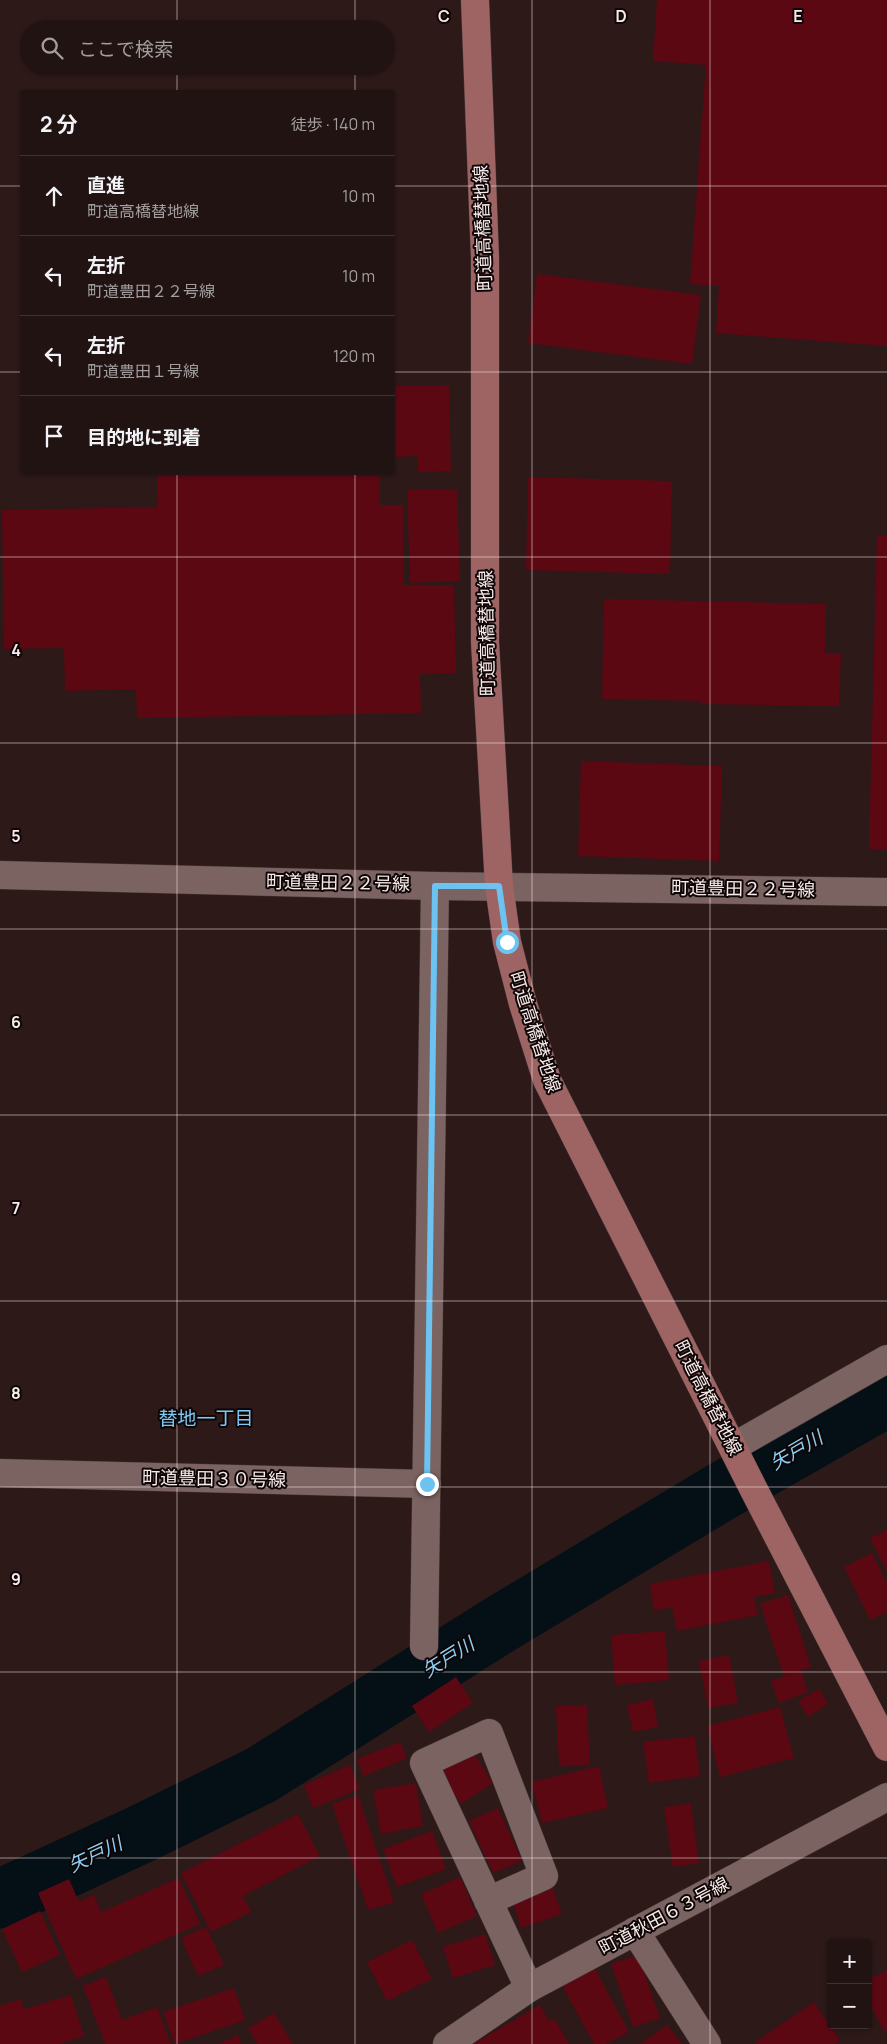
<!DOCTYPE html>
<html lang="ja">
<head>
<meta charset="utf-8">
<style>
  :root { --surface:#211312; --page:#291c1b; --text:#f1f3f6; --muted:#a29e9f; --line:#3e3232 }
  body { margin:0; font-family:Manrope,"Noto Sans JP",sans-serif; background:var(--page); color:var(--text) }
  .controls { position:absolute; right:15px; bottom:15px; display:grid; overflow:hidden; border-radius:5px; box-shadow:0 1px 4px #0004 }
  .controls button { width:45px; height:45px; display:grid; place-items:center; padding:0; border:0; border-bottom:1px solid var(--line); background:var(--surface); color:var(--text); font:25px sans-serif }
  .stop { position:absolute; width:15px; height:15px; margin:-11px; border:4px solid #6cc3f2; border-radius:50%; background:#fff }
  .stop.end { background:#6cc3f2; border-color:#fff; box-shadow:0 1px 5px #0008 }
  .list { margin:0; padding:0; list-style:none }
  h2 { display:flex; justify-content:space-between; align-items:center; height:65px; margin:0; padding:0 20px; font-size:21px }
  h2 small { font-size:16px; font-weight:400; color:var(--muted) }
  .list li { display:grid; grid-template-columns:32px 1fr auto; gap:15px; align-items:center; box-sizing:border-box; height:80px; padding:0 20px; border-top:1px solid var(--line) }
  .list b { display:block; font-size:19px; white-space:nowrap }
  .list p { margin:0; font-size:16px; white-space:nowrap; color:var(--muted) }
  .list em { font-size:16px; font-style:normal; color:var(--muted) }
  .icon { flex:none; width:28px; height:28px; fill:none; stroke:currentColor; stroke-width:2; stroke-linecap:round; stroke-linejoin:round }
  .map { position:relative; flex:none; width:887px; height:2044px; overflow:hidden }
  .search { position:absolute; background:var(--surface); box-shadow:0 1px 4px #0004; left:20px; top:20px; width:375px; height:55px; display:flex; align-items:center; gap:12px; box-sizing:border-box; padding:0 18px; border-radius:28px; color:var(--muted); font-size:19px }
  .panel { position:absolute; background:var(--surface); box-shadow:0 1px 4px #0004; left:20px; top:90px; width:375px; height:385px; border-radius:5px }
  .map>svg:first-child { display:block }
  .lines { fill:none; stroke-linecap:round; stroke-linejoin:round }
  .river { stroke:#040f16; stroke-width:59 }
  .building { fill:#5c0813 }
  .street-casing { stroke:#453736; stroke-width:29 }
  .secondary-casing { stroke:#453736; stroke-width:29 }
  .street { stroke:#7b6362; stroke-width:28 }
  .secondary { stroke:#9e6464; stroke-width:28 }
  .route { stroke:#6cc3f2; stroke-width:6 }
  .grid { fill:none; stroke:#f8eae9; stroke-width:1; stroke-opacity:0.55 }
  .labels { text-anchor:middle; stroke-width:4; stroke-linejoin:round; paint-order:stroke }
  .street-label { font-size:18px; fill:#f8eae9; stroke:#0e0606 }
  .neighbourhood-label { font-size:19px; fill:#7bcaf6; stroke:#0e0606 }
  .water-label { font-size:19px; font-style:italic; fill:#8bcff5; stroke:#0e0606 }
  .grid-label { font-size:16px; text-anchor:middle; font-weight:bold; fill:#f8eae9; stroke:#0e0606; stroke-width:4; stroke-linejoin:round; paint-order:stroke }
</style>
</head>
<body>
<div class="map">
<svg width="887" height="2044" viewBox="0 0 887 2044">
  <rect width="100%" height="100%" fill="#2c1918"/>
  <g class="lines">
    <path class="river" d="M0,1899L139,1835L261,1775L504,1622L724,1490L887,1397"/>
  </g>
  <g class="building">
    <path d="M657,0H887V346L716,333L719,286L690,284L706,65L653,61Z"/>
    <path d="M537,274L701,295L692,364L528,343Z"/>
    <path d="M449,385L451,471L418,472L417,456L392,457V386Z"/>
    <path d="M157,472H380V505H403L404,585H454L456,673L420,674L421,713L137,718L136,689L65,691L64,648L4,649L2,510L158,507Z"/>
    <path d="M528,477L672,481L670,574L526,570Z"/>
    <path d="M457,489L460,581L410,583L407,490Z"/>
    <path d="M877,536H887V849H869Z"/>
    <path d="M604,599L826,604L825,653H841L839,706L702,704V701L602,699Z"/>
    <path d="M581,761L722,766L719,861L578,856Z"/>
    <path d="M887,1530V1572L870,1538Z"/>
    <path d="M872,1553L887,1583V1612L870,1620L844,1567Z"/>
    <path d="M769,1561L775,1593L754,1597L758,1615L677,1631L672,1607L654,1611L650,1584Z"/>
    <path d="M788,1595L811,1667L784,1676L760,1604Z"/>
    <path d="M665,1631L669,1680L615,1685L611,1635Z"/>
    <path d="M729,1655L738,1703L708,1708L699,1661Z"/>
    <path d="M801,1671L808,1692L779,1703L771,1681Z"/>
    <path d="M456,1677L473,1703L429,1732L412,1706Z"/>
    <path d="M819,1689L828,1704L808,1717L798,1701Z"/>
    <path d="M653,1699L658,1727L633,1732L627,1705Z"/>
    <path d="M587,1705L590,1765L559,1766L556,1706Z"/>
    <path d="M780,1707L794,1758L720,1777L707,1726Z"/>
    <path d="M695,1736L700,1776L649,1783L643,1742Z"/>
    <path d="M400,1742L407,1758L364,1776L357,1759Z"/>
    <path d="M470,1748L493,1783L461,1804L438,1769Z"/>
    <path d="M350,1765L360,1789L313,1808L304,1785Z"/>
    <path d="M599,1766L608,1808L542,1823L532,1782Z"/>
    <path d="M416,1783L423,1826L381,1834L373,1790Z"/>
    <path d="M358,1795L394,1902L368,1910L332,1804Z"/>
    <path d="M691,1803L699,1863L673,1867L664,1807Z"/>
    <path d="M498,1808L522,1861L493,1873L469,1821Z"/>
    <path d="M298,1814L320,1856L243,1896L251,1912L211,1932L181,1873Z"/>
    <path d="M432,1831L446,1869L397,1887L383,1849Z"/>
    <path d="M460,1877L477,1916L438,1933L421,1894Z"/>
    <path d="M179,1878L200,1924L76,1979L38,1893L69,1879L79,1902L94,1895L101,1912Z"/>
    <path d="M552,1886L562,1914L521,1928L512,1900Z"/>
    <path d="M40,1911L60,1955L22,1972L2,1929Z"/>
    <path d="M206,1927L224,1965L198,1976L181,1938Z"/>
    <path d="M485,1934L495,1965L453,1978L443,1947Z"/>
    <path d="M412,1940L432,1979L387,2001L367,1962Z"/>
    <path d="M638,1955L660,2018L633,2027L611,1964Z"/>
    <path d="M591,1961L629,2032L606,2044H594L558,1978Z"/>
    <path d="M887,1970V2029L884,2031L868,2001V1980Z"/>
    <path d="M106,1977L122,2020L157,2007L171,2044H105L83,1986Z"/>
    <path d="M234,1988L245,2020L175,2044L163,2012Z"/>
    <path d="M71,1995L84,2036L60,2044H0V2006L21,1999L24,2009Z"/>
    <path d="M814,2002L840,2040L834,2044H756L755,2042Z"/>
    <path d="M540,2005L549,2021L554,2018L569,2044H473Z"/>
    <path d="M274,2013L293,2044H257L248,2028Z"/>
    <path d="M667,2025L682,2044H640Z"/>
    <path d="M238,2035L241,2044H219Z"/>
  </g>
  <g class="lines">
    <defs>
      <g id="street">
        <path d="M0,875L435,886L887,892"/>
        <path d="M733,1447L887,1359"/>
        <path d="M0,1473L427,1484"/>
        <path d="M424,1646L435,886"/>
        <path d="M488,1901L544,1876L489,1733L424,1763L529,1988"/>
        <path d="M635,1931L707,2044"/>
        <path d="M447,2044L529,1988L887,1797"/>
      </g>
      <path id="secondary" d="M475,0L485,258V642L499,886L507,942L523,1004L547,1080L754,1490L887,1747"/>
    </defs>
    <use href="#street" class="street-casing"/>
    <use href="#secondary" class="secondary-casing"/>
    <use href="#street" class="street"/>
    <use href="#secondary" class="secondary"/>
  </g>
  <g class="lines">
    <path class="route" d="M427,1484L435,886H499L507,942"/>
  </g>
  <path class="grid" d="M177,0V29M355,0V29M532,0V2044M710,0V2044M177,66V92M355,66V92M0,186H22M392,186H887M0,372H22M392,372H887M177,472V2044M355,472V2044M0,557H887M0,743H887M0,929H887M0,1115H887M0,1301H887M0,1487H887M0,1672H887M0,1858H887"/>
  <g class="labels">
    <g class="street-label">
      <text transform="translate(483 228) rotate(-92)" y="6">町道高橋替地線</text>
      <text transform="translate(487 633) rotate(-91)" y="6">町道高橋替地線</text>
      <text transform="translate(338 883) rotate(1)" y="6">町道豊田２２号線</text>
      <text transform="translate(743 889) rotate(1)" y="6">町道豊田２２号線</text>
      <text transform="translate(535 1032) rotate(72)" y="6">町道高橋替地線</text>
      <text transform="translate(708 1398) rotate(63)" y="6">町道高橋替地線</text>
      <text transform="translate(214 1479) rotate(1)" y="6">町道豊田３０号線</text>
      <text transform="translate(664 1916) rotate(-28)" y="6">町道秋田６３号線</text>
    </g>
    <g class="neighbourhood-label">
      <text x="206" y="1425">替地一丁目</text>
    </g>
    <g class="water-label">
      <text transform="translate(796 1450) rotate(-30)" y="7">矢戸川</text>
      <text transform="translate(448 1657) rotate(-32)" y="7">矢戸川</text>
      <text transform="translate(95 1854) rotate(-25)" y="7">矢戸川</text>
    </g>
  </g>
  <g class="grid-label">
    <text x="444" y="22">C</text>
    <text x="621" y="22">D</text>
    <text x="798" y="22">E</text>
    <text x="16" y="656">4</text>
    <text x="16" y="842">5</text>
    <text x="16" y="1028">6</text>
    <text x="16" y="1214">7</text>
    <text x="16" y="1399">8</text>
    <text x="16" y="1585">9</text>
  </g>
</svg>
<div class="controls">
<button>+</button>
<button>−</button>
</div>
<div class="stop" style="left:507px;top:942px"></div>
<div class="stop end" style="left:427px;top:1484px"></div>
<div class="search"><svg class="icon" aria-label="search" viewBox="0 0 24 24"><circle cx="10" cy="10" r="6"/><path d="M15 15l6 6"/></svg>ここで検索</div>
<section class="panel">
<h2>2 分<small>徒歩 · 140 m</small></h2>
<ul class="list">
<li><svg class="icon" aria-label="ahead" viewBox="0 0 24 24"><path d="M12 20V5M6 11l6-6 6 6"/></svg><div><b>直進</b><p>町道高橋替地線</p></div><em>10 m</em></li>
<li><svg class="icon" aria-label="left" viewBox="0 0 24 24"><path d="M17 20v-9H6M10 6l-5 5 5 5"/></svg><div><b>左折</b><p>町道豊田２２号線</p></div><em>10 m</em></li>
<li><svg class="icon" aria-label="left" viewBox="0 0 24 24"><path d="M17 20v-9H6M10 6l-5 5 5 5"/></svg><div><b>左折</b><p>町道豊田１号線</p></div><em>120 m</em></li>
<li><svg class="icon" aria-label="arrive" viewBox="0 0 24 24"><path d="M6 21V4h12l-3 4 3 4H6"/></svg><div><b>目的地に到着</b></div></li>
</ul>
</section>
</div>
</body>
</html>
